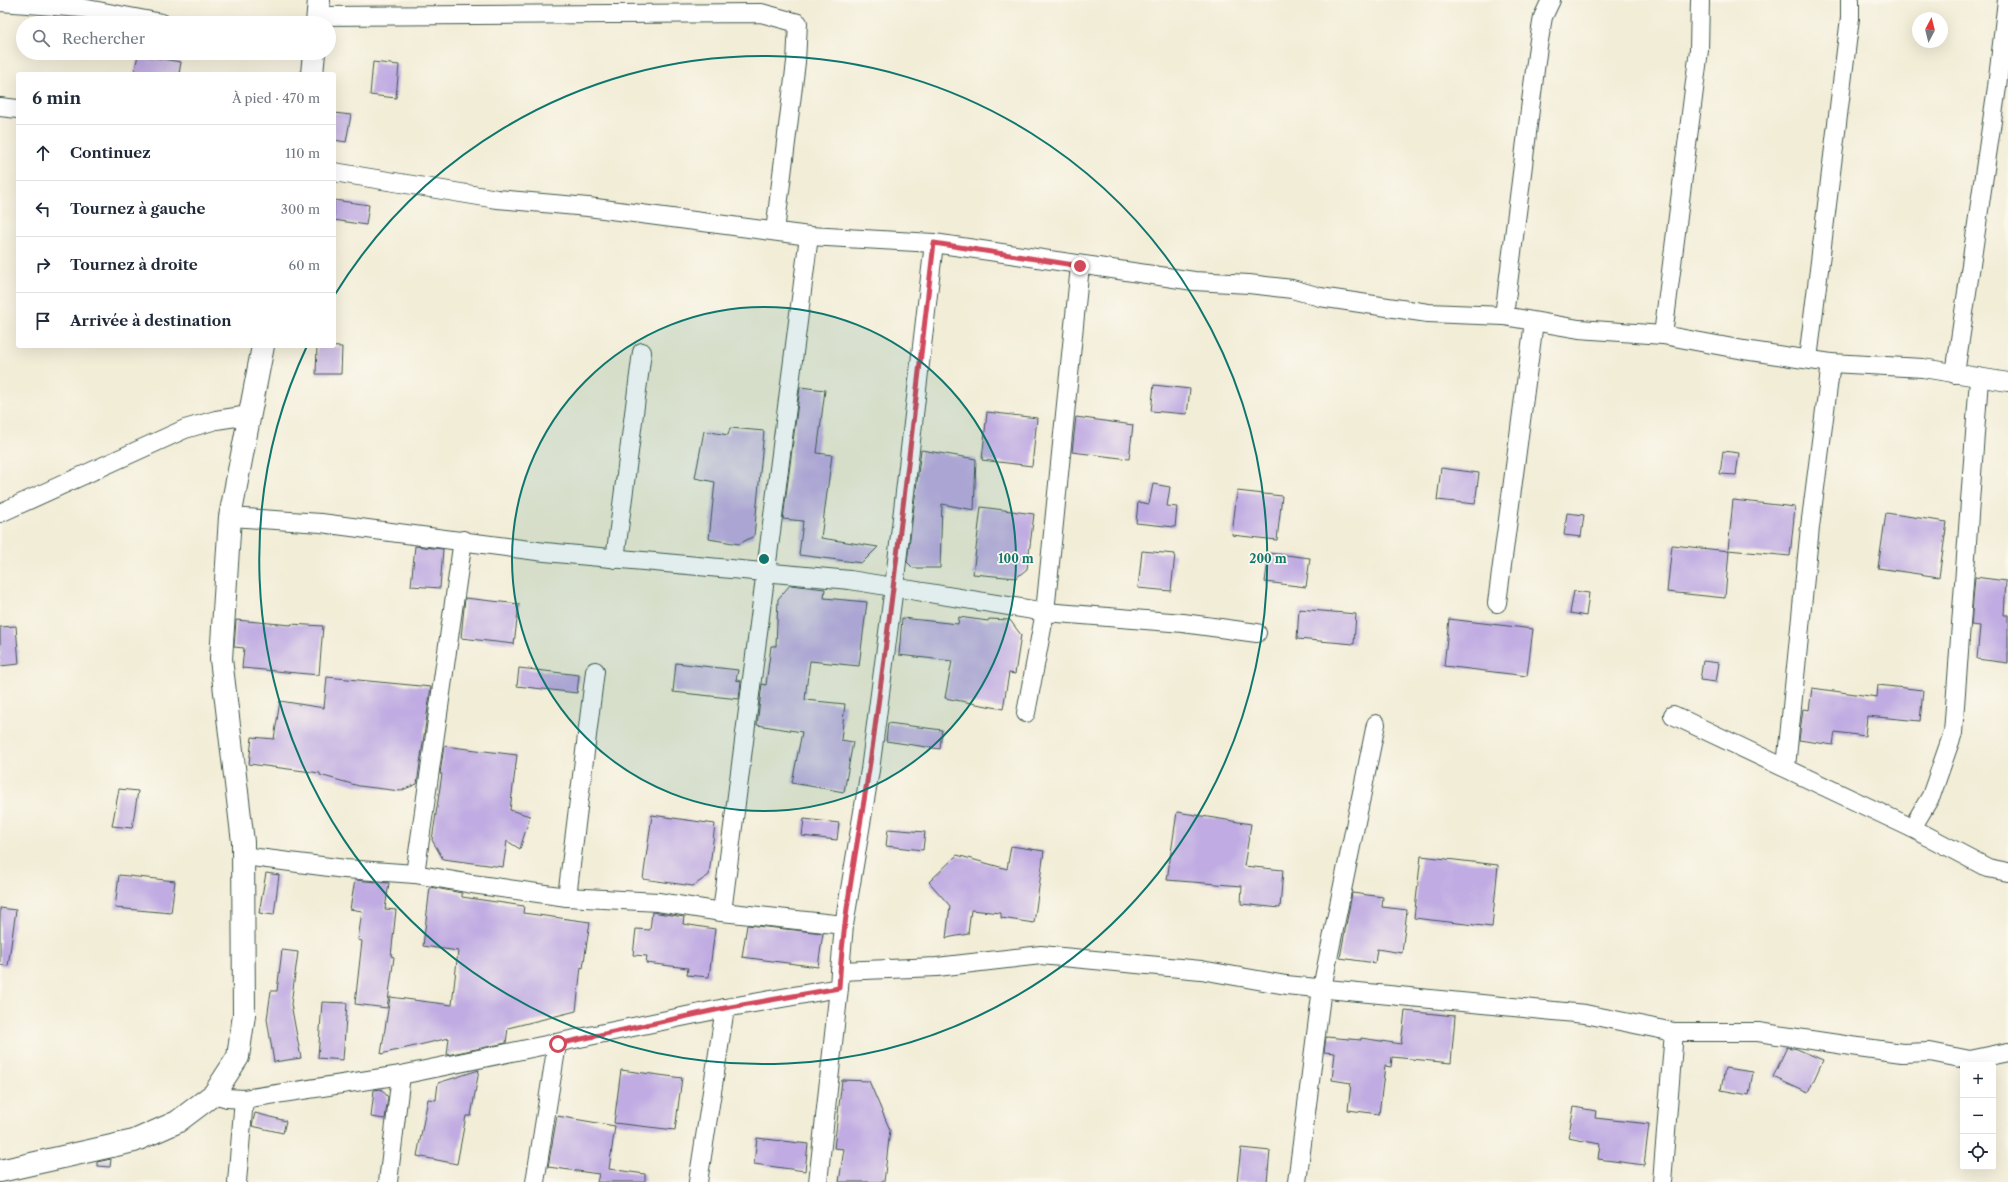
<!DOCTYPE html>
<html lang="fr">
<head>
<meta charset="utf-8">
<style>
  :root { --surface:#fff; --page:#f6f6f7; --text:#1f2937; --muted:#747a83; --line:#e0e1e3 }
  body { margin:0; font-family:"Libre Caslon Text",serif; background:var(--page); color:var(--text) }
  .controls { position:absolute; right:12px; bottom:12px; display:grid; overflow:hidden; border-radius:4px; box-shadow:0 4px 16px #0002 }
  .controls button { width:36px; height:36px; display:grid; place-items:center; padding:0; border:0; border-bottom:1px solid var(--line); background:var(--surface); color:var(--text); font:20px sans-serif }
  .compass { position:absolute; left:1912px; top:12px; width:36px; height:36px; border-radius:50%; background:var(--surface); box-shadow:0 4px 16px #0002; rotate:7deg }
  .stop { position:absolute; width:12px; height:12px; margin:-9px; border:3px solid #d1495b; border-radius:50%; background:#fff }
  .stop.end { background:#d1495b; border-color:#fff; box-shadow:0 1px 4px #0008 }
  .list { margin:0; padding:0; list-style:none }
  h2 { display:flex; justify-content:space-between; align-items:center; height:52px; margin:0; padding:0 16px; font-size:17px }
  h2 small { font-size:13px; font-weight:400; color:var(--muted) }
  .list li { display:grid; grid-template-columns:26px 1fr auto; gap:12px; align-items:center; box-sizing:border-box; height:56px; padding:0 16px; border-top:1px solid var(--line) }
  .list b { display:block; font-size:15px; white-space:nowrap }
  .list em { font-size:13px; font-style:normal; color:var(--muted) }
  .icon { flex:none; width:22px; height:22px; fill:none; stroke:currentColor; stroke-width:2; stroke-linecap:round; stroke-linejoin:round }
  .map { position:relative; flex:none; width:2008px; height:1182px; overflow:hidden }
  .search { position:absolute; background:var(--surface); box-shadow:0 4px 16px #0002; left:16px; top:16px; width:320px; height:44px; display:flex; align-items:center; gap:10px; box-sizing:border-box; padding:0 14px; border-radius:22px; color:var(--muted); font-size:15px }
  .panel { position:absolute; background:var(--surface); box-shadow:0 4px 16px #0002; left:16px; top:72px; width:320px; height:276px; border-radius:4px }
  .map>svg:first-child { display:block }
  .building { fill:#c0ace2 }
  .lines { fill:none; stroke-linecap:round; stroke-linejoin:round }
  .street-casing { stroke:#3f574c; stroke-width:20 }
  .secondary-casing { stroke:#3f574c; stroke-width:24 }
  .street { stroke:#fff; stroke-width:18 }
  .secondary { stroke:#fff; stroke-width:22 }
  .route { stroke:#d1495b; stroke-width:5 }
  .ring { fill:none; stroke:#0f766e; stroke-width:2 }
  .centre { fill:#0f766e; stroke:#fbf7ec; stroke-width:2 }
  .ring-label { font-size:12px; text-anchor:middle; font-weight:bold; fill:#0f766e; stroke:#fbf7ec; stroke-width:3.5; stroke-linejoin:round; paint-order:stroke }
</style>
</head>
<body>
<div class="map">
<svg width="2008" height="1182" viewBox="0 0 2008 1182">
  <rect width="100%" height="100%" fill="#fbf7ec"/>
  <filter id="ink" filterUnits="userSpaceOnUse"><feTurbulence type="fractalNoise" baseFrequency=".025" numOctaves="2"/><feDisplacementMap in="SourceGraphic" scale="8" xChannelSelector="R" yChannelSelector="G"/><feConvolveMatrix kernelMatrix="1 2 1 2 8 2 1 2 1" color-interpolation-filters="sRGB"/></filter>
  <filter id="wash" filterUnits="userSpaceOnUse"><feTurbulence type="fractalNoise" baseFrequency=".012" numOctaves="4" result="noise"/><feDisplacementMap in="SourceGraphic" scale="16" xChannelSelector="R" yChannelSelector="G"/><feGaussianBlur stdDeviation="0.9" result="paint"/><feColorMatrix in="noise" values="0 0 0 0 0 0 0 0 0 0 0 0 0 0 0 0 0 1.4 0 .05"/><feComposite in="paint" operator="in"/></filter>
  <g filter="url(#wash)">
    <rect width="100%" height="100%" fill="#f2edd7"/>
    <g id="blocks">
      <g class="building">
        <path d="M138,55L181,62L179,74H134Z"/>
        <path d="M373,62L399,65L396,98L370,95Z"/>
        <path d="M334,113L351,115L346,142L334,140Z"/>
        <path d="M334,200L369,205L366,225L334,220Z"/>
        <path d="M317,346L342,347L341,374H316Z"/>
        <path d="M1154,385L1190,389L1187,414L1151,411Z"/>
        <path d="M800,387L825,390L817,453L832,455L821,538L878,547L862,563L799,555L803,521L783,519Z"/>
        <path d="M987,412L1037,418L1032,466L982,460Z"/>
        <path d="M1076,417L1133,425L1129,459L1072,452Z"/>
        <path d="M730,428L764,431L754,536L739,544L709,539L715,482L695,478L704,431L728,435Z"/>
        <path d="M921,450L976,459L974,510L942,504L940,568H913L907,562Z"/>
        <path d="M1723,451L1739,453L1736,475L1720,474Z"/>
        <path d="M1441,468L1479,473L1475,504L1437,500Z"/>
        <path d="M1153,484L1170,487L1167,506L1177,507L1175,527L1136,523L1138,502L1149,504Z"/>
        <path d="M1237,491L1282,496L1277,540L1232,535Z"/>
        <path d="M1733,500L1795,507L1790,556L1728,550Z"/>
        <path d="M981,507L1034,514L1027,569L1016,578L973,574Z"/>
        <path d="M1567,513L1584,515L1581,537L1564,535Z"/>
        <path d="M1886,513L1947,522L1939,577L1878,568Z"/>
        <path d="M1672,545L1729,551L1725,598L1667,592Z"/>
        <path d="M415,546L443,549L440,588L411,586Z"/>
        <path d="M1142,551L1175,554L1171,591L1138,588Z"/>
        <path d="M1269,553L1310,558L1306,587L1265,582Z"/>
        <path d="M1975,577L2006,581L2004,615H2008V663L1977,659L1980,626L1971,625Z"/>
        <path d="M790,585L825,589L824,598L867,602L859,666L810,661L806,690L805,700L845,704L841,740L853,742L844,792L792,783L802,732L757,725L762,684L766,685L771,646H776L778,599Z"/>
        <path d="M1574,591L1589,593L1586,616L1570,613Z"/>
        <path d="M465,598L519,604L514,644L461,638Z"/>
        <path d="M1299,609L1356,614L1354,644L1297,639Z"/>
        <path d="M959,617L988,621L989,619L1010,620L1021,635L1015,674L1009,673L1003,709L945,698L952,661L899,655L902,618L958,624Z"/>
        <path d="M1449,619L1533,629L1527,676L1444,666Z"/>
        <path d="M236,620L291,625V624L323,626L319,675L242,668L244,648L234,647Z"/>
        <path d="M16,626L19,664L0,666V627Z"/>
        <path d="M1703,661L1719,663L1716,682L1700,680Z"/>
        <path d="M676,663L738,670L736,680L741,681L739,699L673,692Z"/>
        <path d="M519,668L579,675L577,693L517,686Z"/>
        <path d="M327,677L431,687L417,784L400,791L359,786L320,775V773L249,764L252,737L274,739L280,701L324,708Z"/>
        <path d="M1878,685L1923,690L1920,721L1867,716L1865,736L1835,732L1833,745L1799,740L1803,709L1809,710L1812,688L1877,697Z"/>
        <path d="M888,723L942,730L940,749L886,741Z"/>
        <path d="M444,746L517,755L510,810L530,816L520,849L507,841L503,867L443,859L432,840L442,774H440Z"/>
        <path d="M119,789L138,791L132,828L112,826Z"/>
        <path d="M1177,812L1251,824L1244,866L1283,870L1280,908L1241,904L1242,886L1167,880Z"/>
        <path d="M652,815L715,824L709,875L693,886L643,879Z"/>
        <path d="M804,819L839,823L837,840L802,836Z"/>
        <path d="M888,829L925,832L923,850L886,846Z"/>
        <path d="M1011,846L1044,851L1034,923L1001,918V913L971,910L968,934L946,938L950,906L929,882L957,855L1007,869Z"/>
        <path d="M1421,856L1498,865L1492,927L1414,918Z"/>
        <path d="M266,873L279,875L274,915L259,913Z"/>
        <path d="M119,875L175,881L171,913L115,908Z"/>
        <path d="M355,880L389,883L385,909L396,910L391,956L394,957L387,1008L355,1004L362,941L358,940L362,911L350,909Z"/>
        <path d="M430,887L462,893V897L524,906L523,913L590,922L583,968L581,967L576,1011L508,1028L506,1043L447,1055L449,1038L381,1054L390,997L452,1005L458,951L423,946Z"/>
        <path d="M1352,893L1383,897L1382,907L1407,910L1402,953L1377,949L1375,963L1340,958Z"/>
        <path d="M0,908L16,910L8,966L0,965Z"/>
        <path d="M652,912L684,917L683,924L715,929L709,977L687,975L688,968L646,963L647,956L633,955L636,929L650,930Z"/>
        <path d="M747,925L823,933L818,967L742,957Z"/>
        <path d="M282,950L298,952L291,1004L301,1058L274,1062L267,1019L271,991H277Z"/>
        <path d="M322,1002L347,1003L343,1060L318,1058Z"/>
        <path d="M1405,1011L1455,1016L1451,1063L1392,1057L1391,1067L1385,1066L1379,1114L1348,1110L1351,1083L1332,1080L1335,1053L1324,1052L1326,1037L1361,1040V1038L1401,1044Z"/>
        <path d="M1787,1047L1797,1049L1823,1060L1808,1093L1773,1077Z"/>
        <path d="M1725,1068L1753,1072L1749,1095L1721,1090Z"/>
        <path d="M479,1070L471,1116H466L457,1164L417,1156L428,1099L436,1100L438,1083Z"/>
        <path d="M621,1070L682,1078L675,1130L614,1123Z"/>
        <path d="M842,1080L869,1081L890,1130L884,1182H839L844,1149L834,1148Z"/>
        <path d="M381,1089L388,1097L385,1119L371,1117L374,1090Z"/>
        <path d="M1574,1107L1596,1111L1595,1118L1649,1124L1644,1165L1598,1159L1600,1144L1568,1138Z"/>
        <path d="M255,1113L286,1121L283,1133L252,1126Z"/>
        <path d="M557,1116L615,1126L609,1169L645,1174V1182H597L599,1174L548,1167Z"/>
        <path d="M757,1138L808,1144L805,1171L754,1164Z"/>
        <path d="M1241,1148L1270,1151L1267,1182H1237Z"/>
        <path d="M111,1159L110,1167L97,1166V1162Z"/>
      </g>
    </g>
  </g>
  <g filter="url(#ink)">
    <use href="#blocks" fill-opacity="0" stroke="#3f574c" stroke-width="1"/>
    <g class="lines">
      <defs>
        <g id="street">
          <path d="M0,2L82,8L162,23"/>
          <path d="M318,16L761,13L798,23L796,62L775,231"/>
          <path d="M0,107L18,109"/>
          <path d="M334,172L497,199L588,207L809,236L934,243L1194,281L1249,284L1292,289L1320,297L1428,313L1504,316L1579,329L1663,335L1744,350L1831,363L1923,368L2008,382"/>
          <path d="M1504,316L1538,46L1543,17L1551,0"/>
          <path d="M1663,335L1699,50L1700,0"/>
          <path d="M1808,359L1850,18V0"/>
          <path d="M1955,374L1997,87L2007,0"/>
          <path d="M0,513L185,429L216,420L249,415"/>
          <path d="M230,517L321,523L545,552L850,580L1045,612L1183,623L1257,633"/>
          <path d="M615,559L642,352"/>
          <path d="M1497,603L1534,322"/>
          <path d="M1026,713L1045,612L1080,266"/>
          <path d="M1673,715L1912,828L1988,868L2008,872"/>
          <path d="M1786,767L1810,527L1831,363"/>
          <path d="M1912,828L1931,796L1953,733L1979,379"/>
          <path d="M243,856L345,869L415,874L472,884L567,897L658,902L722,912L844,925L840,971L937,967L1041,955L1201,970L1286,985L1585,1014L1674,1032H1758L1851,1046L1902,1053L1930,1052L1970,1060L2008,1052"/>
          <path d="M415,874L463,540"/>
          <path d="M567,897L595,671"/>
          <path d="M722,912L809,236"/>
          <path d="M844,925L870,770L894,587L934,243"/>
          <path d="M214,1094L227,1098L244,1099L401,1075L725,1008L839,988L840,971"/>
          <path d="M237,1182L244,1099"/>
          <path d="M388,1182L401,1075"/>
          <path d="M535,1182L557,1044"/>
          <path d="M698,1182L725,1008"/>
          <path d="M818,1182L839,988"/>
          <path d="M1297,1182L1322,988L1376,724"/>
          <path d="M1662,1182L1674,1032"/>
        </g>
        <g id="secondary">
          <path d="M317,23L319,0"/>
          <path d="M312,74L314,53"/>
          <path d="M0,1171L134,1141L177,1122L214,1094L238,1057L244,1015L243,842L221,659L230,517L263,346"/>
        </g>
      </defs>
      <use href="#street" class="street-casing"/>
      <use href="#secondary" class="secondary-casing"/>
      <use href="#street" class="street"/>
      <use href="#secondary" class="secondary"/>
    </g>
  </g>
  <g class="lines" filter="url(#ink)">
    <path class="route" d="M558,1044L725,1008L839,988C844,900 864,814 875,727C897,566 915,405 934,243L1080,266"/>
  </g>
  <circle cx="764" cy="559" r="252" fill="#0f766e" fill-opacity=".12"/>
  <g class="ring">
    <circle cx="764" cy="559" r="252"/>
    <path d="M334 296A504 504 0 1 1 307 346"/>
  </g>
  <circle cx="764" cy="559" r="6" class="centre"/>
  <g class="ring-label">
    <text x="1016" y="563">100 m</text>
    <text x="1268" y="563">200 m</text>
  </g>
</svg>
<div class="controls">
<button>+</button>
<button>−</button>
<button><svg class="icon" aria-label="locate" viewBox="0 0 24 24"><circle cx="12" cy="12" r="6"/><path d="M12 2v4M12 18v4M2 12h4M18 12h4"/></svg></button>
</div>
<svg class="compass" viewBox="-18 -18 36 36"><path d="M0-13l5 13h-10z" fill="#e53935"/><path d="M0 13l5-13h-10z" fill="#747a83"/></svg>
<div class="stop" style="left:558px;top:1044px"></div>
<div class="stop end" style="left:1080px;top:266px"></div>
<div class="search"><svg class="icon" aria-label="search" viewBox="0 0 24 24"><circle cx="10" cy="10" r="6"/><path d="M15 15l6 6"/></svg>Rechercher</div>
<section class="panel">
<h2>6 min<small>À pied · 470 m</small></h2>
<ul class="list">
<li><svg class="icon" aria-label="ahead" viewBox="0 0 24 24"><path d="M12 20V5M6 11l6-6 6 6"/></svg><div><b>Continuez</b></div><em>110 m</em></li>
<li><svg class="icon" aria-label="left" viewBox="0 0 24 24"><path d="M17 20v-9H6M10 6l-5 5 5 5"/></svg><div><b>Tournez à gauche</b></div><em>300 m</em></li>
<li><svg class="icon" aria-label="right" viewBox="0 0 24 24"><path d="M7 20v-9h11M14 6l5 5-5 5"/></svg><div><b>Tournez à droite</b></div><em>60 m</em></li>
<li><svg class="icon" aria-label="arrive" viewBox="0 0 24 24"><path d="M6 21V4h12l-3 4 3 4H6"/></svg><div><b>Arrivée à destination</b></div></li>
</ul>
</section>
</div>
</body>
</html>
